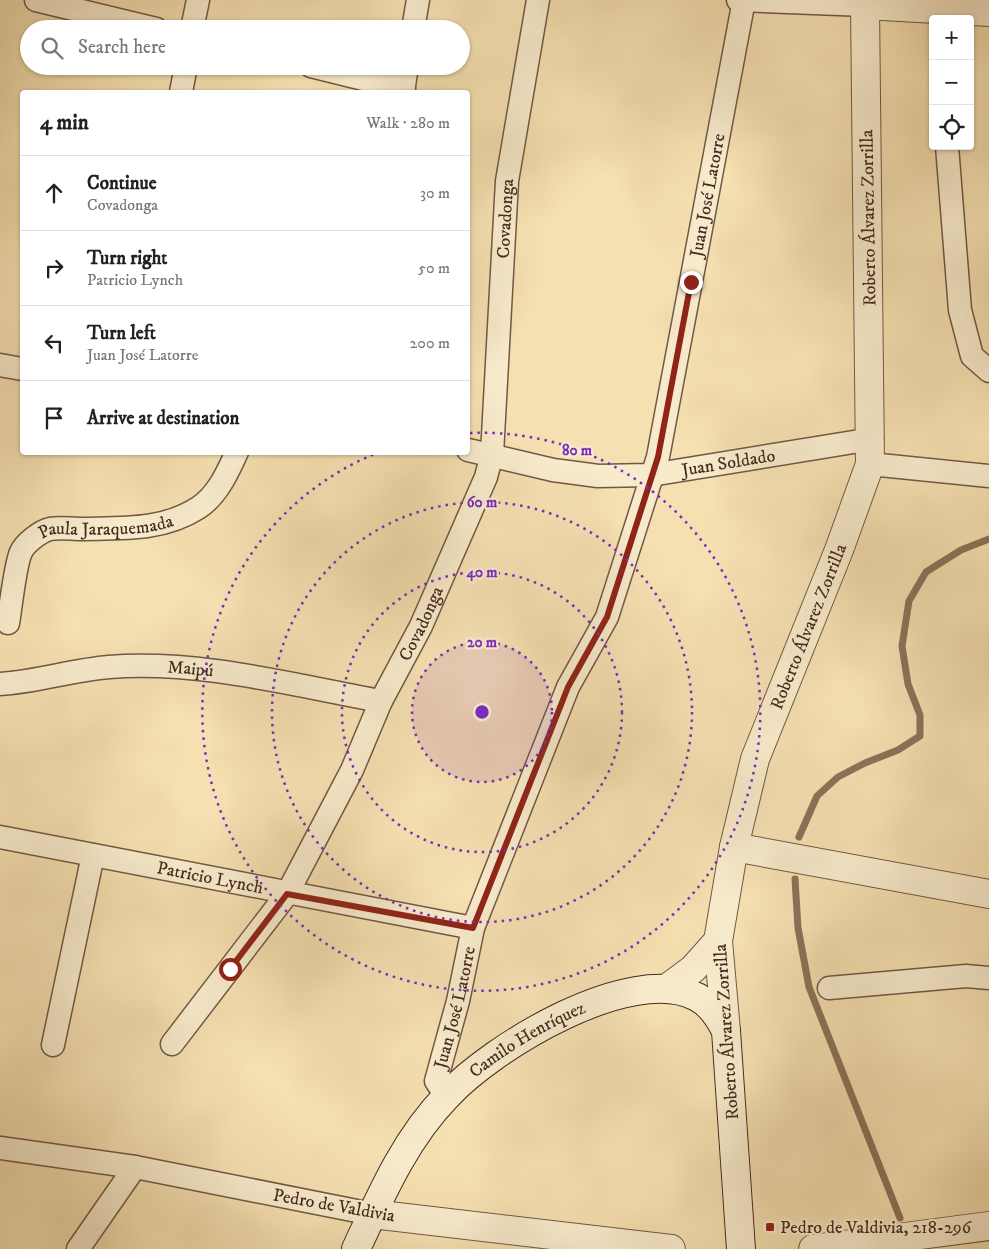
<!DOCTYPE html>
<html lang="en">
<head>
<meta charset="utf-8">
<style>
  :root { --surface:#fff; --page:#f2f2f2; --text:#222; --muted:#767676; --line:#e0e0e0 }
  body { margin:0; font-family:"IM FELL DW Pica",serif; background:var(--page); color:var(--text) }
  .controls { position:absolute; right:15px; top:15px; display:grid; overflow:hidden; border-radius:5px; box-shadow:0 1px 4px #0004 }
  .controls button { width:45px; height:45px; display:grid; place-items:center; padding:0; border:0; border-bottom:1px solid var(--line); background:var(--surface); color:var(--text); font:25px sans-serif }
  .stop { position:absolute; width:15px; height:15px; margin:-11px; border:4px solid #8f2418; border-radius:50%; background:#fff }
  .stop.end { background:#8f2418; border-color:#fff; box-shadow:0 1px 5px #0008 }
  .list { margin:0; padding:0; list-style:none }
  h2 { display:flex; justify-content:space-between; align-items:center; height:65px; margin:0; padding:0 20px; font-size:21px }
  h2 small { font-size:16px; font-weight:400; color:var(--muted) }
  .list li { display:grid; grid-template-columns:32px 1fr auto; gap:15px; align-items:center; box-sizing:border-box; height:75px; padding:0 20px; border-top:1px solid var(--line) }
  .list b { display:block; font-size:19px; white-space:nowrap }
  .list p { margin:0; font-size:16px; white-space:nowrap; color:var(--muted) }
  .list em { font-size:16px; font-style:normal; color:var(--muted) }
  .icon { flex:none; width:28px; height:28px; fill:none; stroke:currentColor; stroke-width:2; stroke-linecap:round; stroke-linejoin:round }
  .map { position:relative; flex:none; width:989px; height:1249px; overflow:hidden }
  .search { position:absolute; background:var(--surface); box-shadow:0 1px 4px #0004; left:20px; top:20px; width:450px; height:55px; display:flex; align-items:center; gap:12px; box-sizing:border-box; padding:0 18px; border-radius:28px; color:var(--muted); font-size:19px }
  .panel { position:absolute; background:var(--surface); box-shadow:0 1px 4px #0004; left:20px; top:90px; width:450px; height:365px; border-radius:5px }
  .map>svg:first-child { display:block }
  .lines { fill:none; stroke-linecap:round; stroke-linejoin:round }
  .stream { stroke:#8c725a; stroke-width:7 }
  .minor-casing { stroke:#725844; stroke-width:25 }
  .tertiary-casing { stroke:#725844; stroke-width:30 }
  .secondary-casing { stroke:#462a20; stroke-width:30 }
  .minor { stroke:#f8ebcc; stroke-width:22 }
  .tertiary { stroke:#f8ebcc; stroke-width:28 }
  .secondary { stroke:#f8ebcc; stroke-width:28 }
  .route { stroke:#8f2418; stroke-width:6 }
  .ring { fill:none; stroke:#7b2cbf; stroke-width:2.5; stroke-dasharray:2.5 5 }
  .poi-dot { fill:#8f2418; stroke:#f8ebcc; stroke-width:2 }
  .labels { text-anchor:middle; stroke-width:4.5; stroke-linejoin:round; paint-order:stroke }
  .street-label { font-size:18px; fill:#462a20; stroke:#f8ebcc }
  .poi-label { font-size:18px; fill:#462a20; stroke:#f8ebcc; text-anchor:start }
  .centre { fill:#7b2cbf; stroke:#f8ebcc; stroke-width:2.5 }
  .ring-label { font-size:15px; text-anchor:middle; font-weight:bold; fill:#7b2cbf; stroke:#f8ebcc; stroke-width:4.5; stroke-linejoin:round; paint-order:stroke }
</style>
</head>
<body>
<div class="map">
<svg width="989" height="1249" viewBox="0 0 989 1249">
  <rect width="100%" height="100%" fill="#f5e0b1"/>
  <filter id="stains"><feTurbulence type="fractalNoise" baseFrequency=".004" numOctaves="4"/><feColorMatrix values="0 0 0 0 .2 0 0 0 0 .09 0 0 0 0 .02 0 0 0 .5 -.17"/></filter>
  <radialGradient id="worn" r=".72"><stop offset=".6" stop-color="#630" stop-opacity="0"/><stop offset="1" stop-color="#630" stop-opacity=".3"/></radialGradient>
  <g class="lines">
    <g class="stream">
      <path d="M799,837L817,796L838,777L865,763L898,750L920,736V715L908,684L902,646L909,601L926,572L961,550L989,539"/>
      <path d="M795,879L798,928L809,987L900,1218"/>
    </g>
    <defs>
      <g id="minor">
        <path d="M36,0L156,29"/>
        <path d="M738,0L865,5V0"/>
        <path d="M192,29L198,0"/>
        <path d="M413,29L418,0"/>
        <path d="M311,66L404,89"/>
        <path d="M181,92L186,66"/>
        <path d="M403,92L407,66"/>
        <path d="M947,146L960,310L972,356L989,371"/>
        <path d="M0,365L22,369"/>
        <path id="s1" d="M468,450L553,470L598,476L651,475L872,439"/>
        <path d="M870,464L989,476"/>
        <path id="s2" d="M8,623C11,606 15,565 21,552C25,543 41,531 50,529C59,527 72,529 81,529C122,528 162,531 198,508C218,495 227,473 237,452"/>
        <path id="s3" d="M0,684C37,682 72,670 109,667C200,660 292,685 381,701"/>
        <path id="s4" d="M0,837L473,928"/>
        <path d="M829,988L966,976L989,978"/>
        <path id="s5" d="M172,1044L287,894L352,770L381,701L421,626L486,477L492,454L507,181L538,0"/>
        <path d="M53,1045L93,855"/>
        <path id="s6" d="M446,1096L436,1081L458,1001L473,928L568,687L607,617L658,457L744,0"/>
        <path d="M0,1148L135,1167L372,1214"/>
        <path d="M78,1249L135,1167"/>
      </g>
      <g id="tertiary">
        <path d="M734,847L989,894"/>
        <path d="M666,989L693,969L718,941"/>
        <path id="s7" d="M726,1031L718,941L734,847L755,759L839,550L870,464L865,5L989,12"/>
        <path d="M372,1214L671,1249"/>
        <path d="M813,1249L989,1226"/>
      </g>
      <g id="secondary">
        <path id="s8" d="M356,1249C381,1195 405,1139 447,1096C491,1048 631,962 697,997C711,1004 719,1017 726,1031L741,1249"/>
      </g>
    </defs>
    <use href="#minor" class="minor-casing"/>
    <use href="#tertiary" class="tertiary-casing"/>
    <use href="#secondary" class="secondary-casing"/>
    <use href="#minor" class="minor"/>
    <use href="#tertiary" class="tertiary"/>
    <use href="#secondary" class="secondary"/>
  </g>
  <g class="lines">
    <path class="route" d="M230,969L287,894L473,928L568,687L607,617L658,457L691,282"/>
  </g>
  <circle cx="482" cy="712" r="70" fill="#7b2cbf" fill-opacity=".12"/>
  <g class="ring">
    <circle cx="482" cy="712" r="70"/>
    <circle cx="482" cy="712" r="140"/>
    <circle cx="482" cy="712" r="210"/>
    <path d="M470 433A279 279 0 1 1 377 453"/>
  </g>
  <rect class="poi-dot" x="765" y="1222" width="10" height="10" rx="2.5"/>
  <g class="labels">
    <g class="street-label">
      <text dy="6" stroke="none"><textPath href="#s6" startOffset="949">Juan José Latorre</textPath></text>
      <text dy="6" stroke="none"><textPath href="#s5" startOffset="911">Covadonga</textPath></text>
      <text transform="translate(868 218) rotate(-91)" y="6">Roberto Álvarez Zorrilla</text>
      <text dy="6" stroke="none"><textPath href="#s1" startOffset="264">Juan Soldado</textPath></text>
      <text dy="6" stroke="none"><textPath href="#s2" startOffset="166">Paula Jaraquemada</textPath></text>
      <text dy="6" stroke="none"><textPath href="#s5" startOffset="491">Covadonga</textPath></text>
      <text dy="6" stroke="none"><textPath href="#s7" startOffset="419">Roberto Álvarez Zorrilla</textPath></text>
      <text dy="6" stroke="none"><textPath href="#s3" startOffset="192">Maipú</textPath></text>
      <text dy="6" stroke="none"><textPath href="#s4" startOffset="214">Patricio Lynch</textPath></text>
      <text dy="6" stroke="none"><textPath href="#s6" startOffset="94">Juan José Latorre</textPath></text>
      <text transform="translate(726 1032) rotate(-94)" y="6">Roberto Álvarez Zorrilla</text>
      <text dy="6" stroke="none"><textPath href="#s8" startOffset="278">Camilo Henríquez</textPath></text>
      <text transform="translate(334 1205) rotate(10)" y="6">Pedro de Valdivia</text>
    </g>
    <g class="poi-label">
      <text x="780" y="1233">Pedro de Valdivia, 218-296</text>
    </g>
  </g>
  <circle cx="482" cy="712" r="8" class="centre"/>
  <g class="ring-label">
    <text x="577" y="455">80 m</text>
    <text x="482" y="507">60 m</text>
    <text x="482" y="577">40 m</text>
    <text x="482" y="647">20 m</text>
  </g>
  <rect width="100%" height="100%" filter="url(#stains)"/>
  <rect width="100%" height="100%" fill="url(#worn)"/>
</svg>
<div class="controls">
<button>+</button>
<button>−</button>
<button><svg class="icon" aria-label="locate" viewBox="0 0 24 24"><circle cx="12" cy="12" r="6"/><path d="M12 2v4M12 18v4M2 12h4M18 12h4"/></svg></button>
</div>
<div class="stop" style="left:230px;top:969px"></div>
<div class="stop end" style="left:691px;top:282px"></div>
<div class="search"><svg class="icon" aria-label="search" viewBox="0 0 24 24"><circle cx="10" cy="10" r="6"/><path d="M15 15l6 6"/></svg>Search here</div>
<section class="panel">
<h2>4 min<small>Walk · 280 m</small></h2>
<ul class="list">
<li><svg class="icon" aria-label="ahead" viewBox="0 0 24 24"><path d="M12 20V5M6 11l6-6 6 6"/></svg><div><b>Continue</b><p>Covadonga</p></div><em>30 m</em></li>
<li><svg class="icon" aria-label="right" viewBox="0 0 24 24"><path d="M7 20v-9h11M14 6l5 5-5 5"/></svg><div><b>Turn right</b><p>Patricio Lynch</p></div><em>50 m</em></li>
<li><svg class="icon" aria-label="left" viewBox="0 0 24 24"><path d="M17 20v-9H6M10 6l-5 5 5 5"/></svg><div><b>Turn left</b><p>Juan José Latorre</p></div><em>200 m</em></li>
<li><svg class="icon" aria-label="arrive" viewBox="0 0 24 24"><path d="M6 21V4h12l-3 4 3 4H6"/></svg><div><b>Arrive at destination</b></div></li>
</ul>
</section>
</div>
</body>
</html>
